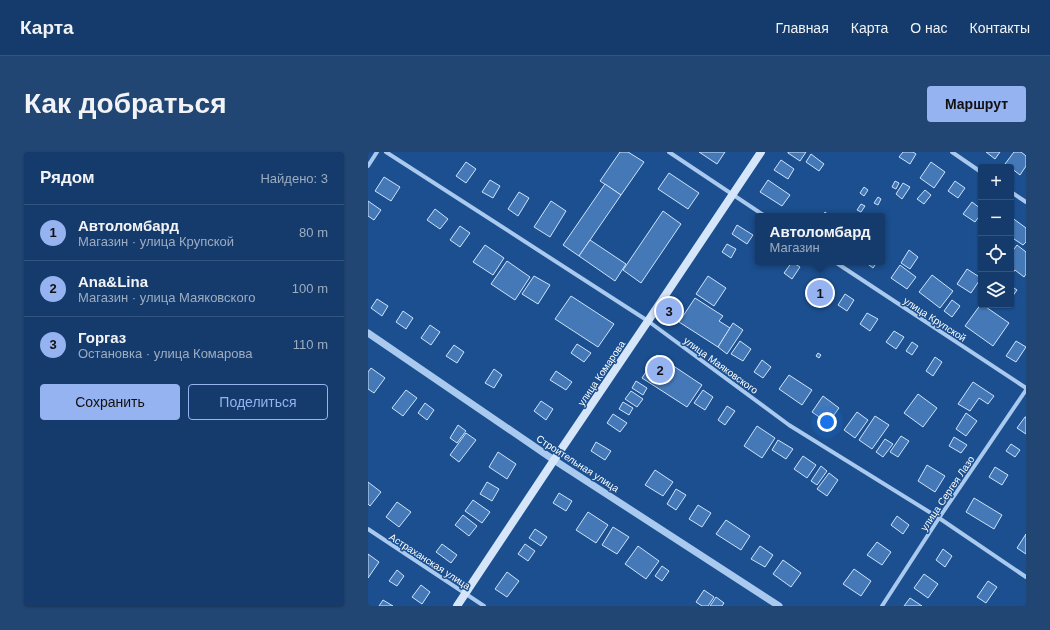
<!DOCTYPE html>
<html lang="ru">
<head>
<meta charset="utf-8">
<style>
  :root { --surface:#143b6b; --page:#214673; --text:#f1f3f6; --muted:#9dadc1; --line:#33557e; --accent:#95b2f1 }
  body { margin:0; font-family:Arial,sans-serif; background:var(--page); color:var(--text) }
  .controls { position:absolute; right:12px; top:12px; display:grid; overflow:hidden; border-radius:4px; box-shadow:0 1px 3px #0004 }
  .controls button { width:36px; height:36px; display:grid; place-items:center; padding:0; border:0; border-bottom:1px solid var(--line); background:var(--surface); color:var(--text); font:20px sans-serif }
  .you { position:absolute; left:459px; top:270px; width:14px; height:14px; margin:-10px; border:3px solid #fff; border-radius:50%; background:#1a73e8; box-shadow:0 0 0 6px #1a73e833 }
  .badge { display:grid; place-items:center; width:26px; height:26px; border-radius:50%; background:var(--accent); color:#111; font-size:13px; font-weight:700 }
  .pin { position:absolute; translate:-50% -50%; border:2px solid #fff; box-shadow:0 1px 4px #0006 }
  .popup { position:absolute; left:387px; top:61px; width:130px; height:52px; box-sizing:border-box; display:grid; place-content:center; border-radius:4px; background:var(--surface); filter:drop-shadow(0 1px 3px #0005); font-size:13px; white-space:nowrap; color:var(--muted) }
  .popup b { font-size:15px; color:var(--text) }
  .popup::after { content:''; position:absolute; left:50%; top:100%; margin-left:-8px; border:8px solid transparent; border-top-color:var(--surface) }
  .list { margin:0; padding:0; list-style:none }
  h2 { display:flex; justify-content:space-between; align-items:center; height:52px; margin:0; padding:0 16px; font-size:17px }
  h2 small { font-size:13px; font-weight:400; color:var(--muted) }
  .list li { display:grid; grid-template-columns:26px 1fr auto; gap:12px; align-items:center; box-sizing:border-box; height:56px; padding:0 16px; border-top:1px solid var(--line) }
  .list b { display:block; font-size:15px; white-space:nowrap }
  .list p { margin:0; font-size:13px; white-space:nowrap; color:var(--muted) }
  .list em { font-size:13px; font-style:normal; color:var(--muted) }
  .actions { display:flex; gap:8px; padding:12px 16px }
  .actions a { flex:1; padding:9px 0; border:1px solid var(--accent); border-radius:4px; text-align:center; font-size:14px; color:var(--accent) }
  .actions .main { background:var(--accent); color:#111 }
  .icon { flex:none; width:22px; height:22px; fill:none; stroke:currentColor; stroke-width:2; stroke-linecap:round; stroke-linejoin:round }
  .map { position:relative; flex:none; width:658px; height:454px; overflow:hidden; border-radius:4px }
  header { display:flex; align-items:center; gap:24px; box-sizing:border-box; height:56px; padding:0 20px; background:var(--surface); border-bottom:1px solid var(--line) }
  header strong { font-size:19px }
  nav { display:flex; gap:22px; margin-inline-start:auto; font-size:14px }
  .intro { display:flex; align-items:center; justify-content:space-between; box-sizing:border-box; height:96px; padding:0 24px }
  h1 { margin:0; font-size:28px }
  .button { padding:10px 18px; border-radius:4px; background:var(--accent); color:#111; font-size:14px; font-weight:700 }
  main { display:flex; gap:24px; padding:0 24px }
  aside { flex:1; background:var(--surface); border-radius:4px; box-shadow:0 1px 3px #0004 }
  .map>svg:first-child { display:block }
  .building { fill:#4478b7; stroke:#cfe3fa }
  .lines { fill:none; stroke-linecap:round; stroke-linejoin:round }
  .minor { stroke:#a9c9ee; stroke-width:4 }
  .tertiary { stroke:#a9c9ee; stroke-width:7 }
  .secondary { stroke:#d6e6fa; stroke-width:8 }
  .labels { text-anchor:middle; stroke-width:3; stroke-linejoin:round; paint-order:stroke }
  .street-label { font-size:10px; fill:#fff; stroke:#1b4f8f }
</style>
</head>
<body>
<header>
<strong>Карта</strong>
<nav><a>Главная</a><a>Карта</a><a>О нас</a><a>Контакты</a></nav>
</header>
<div class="intro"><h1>Как добраться</h1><a class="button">Маршрут</a></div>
<main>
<aside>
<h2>Рядом<small>Найдено: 3</small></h2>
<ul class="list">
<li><span class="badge">1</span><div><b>Автоломбард</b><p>Магазин · улица Крупской</p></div><em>80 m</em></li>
<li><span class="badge">2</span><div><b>Ana&amp;Lina</b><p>Магазин · улица Маяковского</p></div><em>100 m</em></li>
<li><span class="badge">3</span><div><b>Горгаз</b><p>Остановка · улица Комарова</p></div><em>110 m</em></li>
</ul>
<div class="actions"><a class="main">Сохранить</a><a>Поделиться</a></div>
</aside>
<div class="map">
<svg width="658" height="454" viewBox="0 0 658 454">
  <rect width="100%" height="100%" fill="#1b4f8f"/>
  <g class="building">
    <path d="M252,0H260L276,10L253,43L232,29Z"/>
    <path d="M331,0H357L349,12Z"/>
    <path d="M420,0H438L432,9L420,1Z"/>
    <path d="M535,0H545L548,2L542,12L531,5Z"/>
    <path d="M618,0H632L627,7Z"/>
    <path d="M646,0H653L658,4V14L652,23L643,16V15H641L637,12Z"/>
    <path d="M443,2L456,12L451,19L438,10Z"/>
    <path d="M413,8L426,17L420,27L406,18Z"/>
    <path d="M98,10L108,17L98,31L88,24Z"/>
    <path d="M563,10L577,20L566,36L552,26Z"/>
    <path d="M301,21L331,41L320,57L290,37Z"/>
    <path d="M16,25L32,35L23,49L7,39Z"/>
    <path d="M122,28L132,34L125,46L114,40Z"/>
    <path d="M400,28L422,43L414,54L392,40Z"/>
    <path d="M527,29L531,31L528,37L524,35Z"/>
    <path d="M587,29L597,36L590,46L580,39Z"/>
    <path d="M535,31L542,35L534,47L528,42Z"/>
    <path d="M237,32L253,43L211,104L195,93Z"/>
    <path d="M496,35L500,38L496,44L492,41Z"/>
    <path d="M557,38L563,43L556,52L549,47Z"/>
    <path d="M151,40L161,46L150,64L140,57Z"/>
    <path d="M510,45L513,47L510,53L506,51Z"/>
    <path d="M0,49L13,58L6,68L0,64Z"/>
    <path d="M183,49L198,59L182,85L166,75Z"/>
    <path d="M604,50L613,57V62L607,70L595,62Z"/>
    <path d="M493,52L497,54L493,60L489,58Z"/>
    <path d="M67,57L80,67L72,77L59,68Z"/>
    <path d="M295,59L313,72L273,131L255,118Z"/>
    <path d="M457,60L462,64H454Z"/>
    <path d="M643,65L658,76V90L655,93L643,85Z"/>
    <path d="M369,73L385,83L379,92L364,82Z"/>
    <path d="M92,74L102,81L92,95L82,88Z"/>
    <path d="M222,88L258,112L247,129L211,104Z"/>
    <path d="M359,92L368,97L363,106L354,100Z"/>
    <path d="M117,93L136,106L125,123L105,110Z"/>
    <path d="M649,93L658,100V122L656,125L647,118L643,123V101Z"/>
    <path d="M541,98L550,105L542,117L533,111Z"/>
    <path d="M139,109L162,125L147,148L123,132Z"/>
    <path d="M424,110L432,115L424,127L416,121Z"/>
    <path d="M497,110H509L505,116Z"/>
    <path d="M532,113L548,125L539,137L523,126Z"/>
    <path d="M599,117L613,126L603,141L589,132Z"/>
    <path d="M564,123L585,139L572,156L551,140Z"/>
    <path d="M166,124L182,133L170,152L154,142Z"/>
    <path d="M340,124L358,136L346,154L328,142Z"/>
    <path d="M452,127L465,135L452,155L439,146Z"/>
    <path d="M643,134L649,138L644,145H643Z"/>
    <path d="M477,142L486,148L479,159L470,153Z"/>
    <path d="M203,144L246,172L230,195L187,167Z"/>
    <path d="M327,146L355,164L351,169L362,176L350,195L311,170Z"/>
    <path d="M9,147L20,154L14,164L3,156Z"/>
    <path d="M584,148L592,154L584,165L576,159Z"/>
    <path d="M613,152V153H615L641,171L625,194L597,174Z"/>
    <path d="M35,159L45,166L38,177L28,170Z"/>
    <path d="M499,161L510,167L502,179L492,172Z"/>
    <path d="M365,171L375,178L359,202L350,195Z"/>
    <path d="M62,173L72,180L63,193L53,186Z"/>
    <path d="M526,179L536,185L528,197L518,190Z"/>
    <path d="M372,189L383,197L375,209L363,202Z"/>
    <path d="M648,189L658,195L648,210L638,204Z"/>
    <path d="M544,190L550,194L544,203L538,199Z"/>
    <path d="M209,192L223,201L216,210L203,201Z"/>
    <path d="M86,193L96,200L89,211L78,204Z"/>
    <path d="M450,201L453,203L451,206L448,204Z"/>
    <path d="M289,203L334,233L319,255L274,226Z"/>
    <path d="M567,205L574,210L565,224L558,219Z"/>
    <path d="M394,208L403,215L395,226L386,220Z"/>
    <path d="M3,216L17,226L6,241L0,237V220Z"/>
    <path d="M126,217L134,223L126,236L117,231Z"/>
    <path d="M188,219L204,230L198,238L182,228Z"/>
    <path d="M421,223L444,238L434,253L411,237Z"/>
    <path d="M268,229L279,236L275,243L264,236Z"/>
    <path d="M605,230L626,244L620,252L611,246L602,259L590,252Z"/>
    <path d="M38,238L49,246L35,264L24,256Z"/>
    <path d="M335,238L345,245L337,258L326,251Z"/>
    <path d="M263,239L275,247L269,255L257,247Z"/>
    <path d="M550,242L569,256L555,275L536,261Z"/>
    <path d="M455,244L471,256L460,271L444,260Z"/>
    <path d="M173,249L185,257L178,268L166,259Z"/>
    <path d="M255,250L265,256L261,263L251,257Z"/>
    <path d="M57,251L66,258L59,268L50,261Z"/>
    <path d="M359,254L367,259L357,273L350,268Z"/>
    <path d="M489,260L500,268L487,286L476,278Z"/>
    <path d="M598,261L609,269L598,284L588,277Z"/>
    <path d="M245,262L259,271L252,280L239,271Z"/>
    <path d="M507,264L521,273L504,297L491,288Z"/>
    <path d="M657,265H658V282L649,276Z"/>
    <path d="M90,273L98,279L89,291L82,286Z"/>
    <path d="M389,274L407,286L394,306L376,294Z"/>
    <path d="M98,281L108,288L91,310L82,303Z"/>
    <path d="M533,284L541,289L530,305L522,300Z"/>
    <path d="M586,285L599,293L593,301L581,294Z"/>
    <path d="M517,287L525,292L515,305L508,300Z"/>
    <path d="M410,288L425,297L418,307L404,298Z"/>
    <path d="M228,290L243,299L237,308L223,299Z"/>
    <path d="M643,292L652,298L647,305L638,299Z"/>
    <path d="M130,300L148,312L139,327L121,315Z"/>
    <path d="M435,304L448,313L439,326L426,317Z"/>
    <path d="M559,313L577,324L567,340L550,329Z"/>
    <path d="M453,314L459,319L449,333L443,329Z"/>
    <path d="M627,315L640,323L634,333L621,325Z"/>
    <path d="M287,318L305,330L295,344L277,333Z"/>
    <path d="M461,321L470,328L459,344L449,337Z"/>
    <path d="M0,330L13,340L2,354L0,352Z"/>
    <path d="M119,330L131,337L124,349L112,342Z"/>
    <path d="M308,337L318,343L308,358L299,352Z"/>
    <path d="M191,341L204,349L198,359L185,351Z"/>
    <path d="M606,346L634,363L626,377L598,360Z"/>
    <path d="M105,348L122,360L114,371L97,359Z"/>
    <path d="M29,350L43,360L31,375L18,365Z"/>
    <path d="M330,353L343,361L334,375L321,367Z"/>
    <path d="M220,360L240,373L228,391L208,378Z"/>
    <path d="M95,363L109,374L101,384L87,373Z"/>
    <path d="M529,364L541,373L535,382L523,373Z"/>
    <path d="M358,368L382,384L373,398L348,382Z"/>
    <path d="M245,375L261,385L249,402L234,393Z"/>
    <path d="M167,377L179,385L173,394L161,386Z"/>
    <path d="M658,382V402L649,396Z"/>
    <path d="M509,390L523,400L514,413L499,403Z"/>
    <path d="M74,392L89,403L83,411L68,400Z"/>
    <path d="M157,392L167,399L160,409L150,402Z"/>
    <path d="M270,394L291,409L278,427L257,412Z"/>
    <path d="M392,394L405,403L397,415L383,407Z"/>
    <path d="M575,397L584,404L577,415L568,408Z"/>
    <path d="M0,402L11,410L0,426Z"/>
    <path d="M415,408L433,421L423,435L405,422Z"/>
    <path d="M294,414L301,419L294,429L287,424Z"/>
    <path d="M486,417L503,429L493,444L475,432Z"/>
    <path d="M29,418L36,424L29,434L21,429Z"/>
    <path d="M139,420L151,429L139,445L127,437Z"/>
    <path d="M556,422L570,432L560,446L546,436Z"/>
    <path d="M620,429L629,435L618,451L609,445Z"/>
    <path d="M53,433L62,440L54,452L44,445Z"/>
    <path d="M336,438L346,445L340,454H334L328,450Z"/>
    <path d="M348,445L356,451L354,454H342Z"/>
    <path d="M542,446L554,454H536Z"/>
    <path d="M15,448L25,454H11Z"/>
  </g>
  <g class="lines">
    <g class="minor">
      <path d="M18,0L280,169L421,273L571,366L658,425"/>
      <path d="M301,0L397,64"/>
      <path d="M584,0L613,20"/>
      <path d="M0,14L9,0"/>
      <path d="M643,40L658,50"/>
      <path d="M467,110L658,236"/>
      <path d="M0,377L116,454"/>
      <path d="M514,454L571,366L658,238"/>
    </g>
    <path class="tertiary" d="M0,181L186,308L411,454"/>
    <path class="secondary" d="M89,454L186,308L280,169L393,0"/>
  </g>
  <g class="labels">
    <g class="street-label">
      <text transform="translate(567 167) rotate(33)" y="4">улица Крупской</text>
      <text transform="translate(353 213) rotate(36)" y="4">улица Маяковского</text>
      <text transform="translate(233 221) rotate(-56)" y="4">улица Комарова</text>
      <text transform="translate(210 311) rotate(33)" y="4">Строительная улица</text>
      <text transform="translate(579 341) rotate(-56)" y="4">улица Сергея Лазо</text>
      <text transform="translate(62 409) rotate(33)" y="4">Астраханская улица</text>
    </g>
  </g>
</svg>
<div class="controls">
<button>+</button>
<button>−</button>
<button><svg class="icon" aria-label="locate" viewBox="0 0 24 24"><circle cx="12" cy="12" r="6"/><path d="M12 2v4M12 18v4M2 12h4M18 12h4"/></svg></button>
<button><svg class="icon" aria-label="layers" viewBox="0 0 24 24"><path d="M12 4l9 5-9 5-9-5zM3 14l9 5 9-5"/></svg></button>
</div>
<div class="you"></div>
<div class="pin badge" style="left:452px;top:141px">1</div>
<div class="popup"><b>Автоломбард</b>Магазин</div>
<div class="pin badge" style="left:292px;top:218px">2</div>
<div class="pin badge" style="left:301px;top:159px">3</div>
</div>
</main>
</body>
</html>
